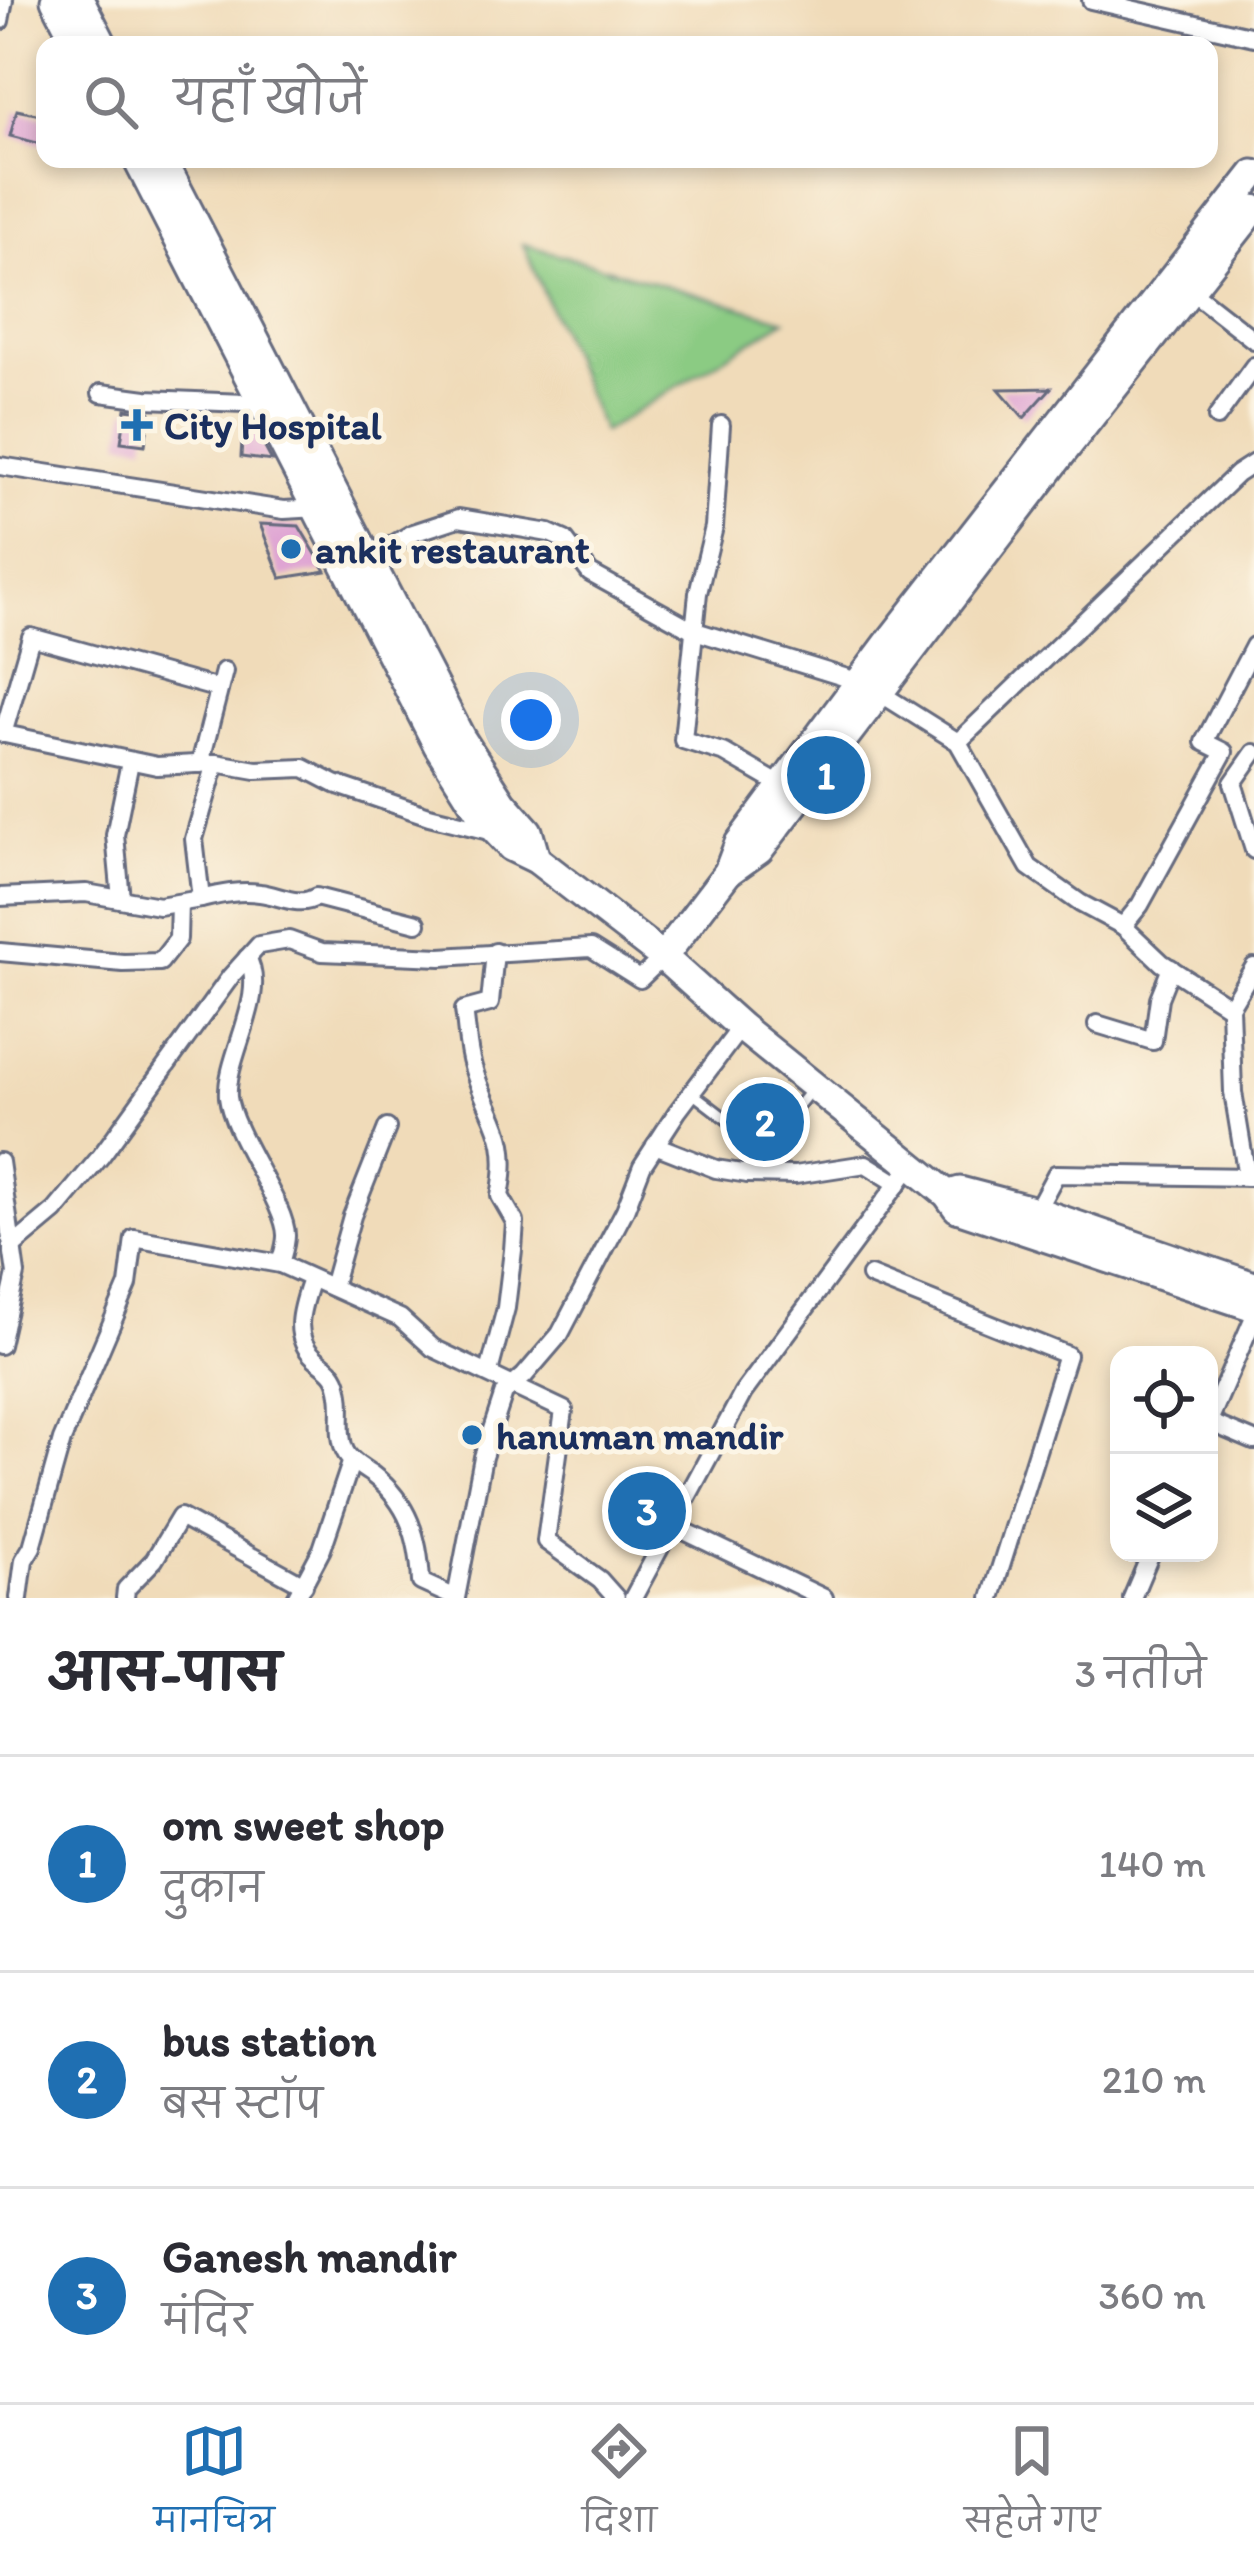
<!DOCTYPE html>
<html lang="hi">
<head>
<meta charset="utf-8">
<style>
  :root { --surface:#fff; --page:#f2f2f3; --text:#2b2b33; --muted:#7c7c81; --line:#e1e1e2; --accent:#1f6fb2 }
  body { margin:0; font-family:Itim,"Playpen Sans Deva",sans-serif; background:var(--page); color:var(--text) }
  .controls { position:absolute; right:36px; bottom:36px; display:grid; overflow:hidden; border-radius:24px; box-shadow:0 6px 18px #0003 }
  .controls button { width:108px; height:108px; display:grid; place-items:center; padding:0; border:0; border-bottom:3px solid var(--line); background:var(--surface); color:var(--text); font:60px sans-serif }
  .you { position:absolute; left:531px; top:720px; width:42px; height:42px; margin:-30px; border:9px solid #fff; border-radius:50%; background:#1a73e8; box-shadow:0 0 0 18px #1a73e833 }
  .badge { display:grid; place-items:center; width:78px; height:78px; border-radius:50%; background:var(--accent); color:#fff; font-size:39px; font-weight:700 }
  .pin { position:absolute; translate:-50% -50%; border:6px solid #fff; box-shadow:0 3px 12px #0006 }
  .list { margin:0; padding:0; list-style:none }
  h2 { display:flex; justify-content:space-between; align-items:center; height:156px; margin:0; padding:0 48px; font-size:51px }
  h2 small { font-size:39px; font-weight:400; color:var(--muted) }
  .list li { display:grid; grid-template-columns:78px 1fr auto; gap:36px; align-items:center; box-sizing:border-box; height:216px; padding:0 48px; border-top:3px solid var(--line) }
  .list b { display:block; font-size:45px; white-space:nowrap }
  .list p { margin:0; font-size:39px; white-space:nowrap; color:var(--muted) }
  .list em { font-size:39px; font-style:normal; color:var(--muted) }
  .icon { flex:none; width:66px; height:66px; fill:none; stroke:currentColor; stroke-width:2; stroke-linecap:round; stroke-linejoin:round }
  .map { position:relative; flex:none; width:1254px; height:1598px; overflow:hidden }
  .search { position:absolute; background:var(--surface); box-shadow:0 6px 18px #0003; left:36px; right:36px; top:36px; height:132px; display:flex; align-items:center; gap:30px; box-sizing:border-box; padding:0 42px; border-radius:24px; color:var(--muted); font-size:45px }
  .sheet { height:804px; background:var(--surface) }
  nav { display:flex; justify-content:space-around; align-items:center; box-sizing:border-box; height:168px; border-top:3px solid var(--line); background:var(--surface); font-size:33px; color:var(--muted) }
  nav a { display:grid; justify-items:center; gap:6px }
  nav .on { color:var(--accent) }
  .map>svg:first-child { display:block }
  .green { fill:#8bcb83; stroke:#537d70; stroke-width:3 }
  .building { fill:#dfa4d3 }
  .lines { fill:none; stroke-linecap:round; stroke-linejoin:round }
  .service-casing { stroke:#666b7e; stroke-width:15 }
  .minor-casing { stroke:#666b7e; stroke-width:22 }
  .primary-casing { stroke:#666b7e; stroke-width:33 }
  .service { stroke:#fff; stroke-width:9 }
  .minor { stroke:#fff; stroke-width:16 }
  .primary { stroke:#fff; stroke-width:27 }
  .poi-dot { fill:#1f6fb2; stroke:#fcf5e5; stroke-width:4.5 }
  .labels { text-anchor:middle; stroke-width:10; stroke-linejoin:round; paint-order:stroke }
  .poi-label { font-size:39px; font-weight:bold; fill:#1b2f5e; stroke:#fcf5e5; text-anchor:start }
</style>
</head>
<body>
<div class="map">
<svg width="1254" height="1598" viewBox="0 0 1254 1598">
  <rect width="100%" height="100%" fill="#fcf5e5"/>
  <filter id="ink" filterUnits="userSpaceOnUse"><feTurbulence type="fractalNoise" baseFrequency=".00833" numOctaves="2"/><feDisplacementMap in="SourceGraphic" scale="24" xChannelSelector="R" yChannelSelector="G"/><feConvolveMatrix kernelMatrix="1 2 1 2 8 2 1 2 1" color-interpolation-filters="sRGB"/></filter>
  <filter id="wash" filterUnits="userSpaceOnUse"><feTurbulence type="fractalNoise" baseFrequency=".004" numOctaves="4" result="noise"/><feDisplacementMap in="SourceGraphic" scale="48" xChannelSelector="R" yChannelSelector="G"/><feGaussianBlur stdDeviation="2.7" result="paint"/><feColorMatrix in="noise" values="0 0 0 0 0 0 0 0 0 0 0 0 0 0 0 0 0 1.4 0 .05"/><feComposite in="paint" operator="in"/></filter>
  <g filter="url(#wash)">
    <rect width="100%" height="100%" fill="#f0dbb9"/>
    <path class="green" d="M523,244L785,320L603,432Z"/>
    <g id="blocks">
      <g class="building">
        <path d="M17,110L45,116V145L10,136Z"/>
        <path d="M1051,388L1024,418L999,389Z"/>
        <path d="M126,409L150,412L145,445L121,442Z"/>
        <path d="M256,431L272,461L241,457L242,440Z"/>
        <path d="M260,524L299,526L326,571L281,578Z"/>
        <path d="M632,1479L672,1498L652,1524L614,1499Z"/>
      </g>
    </g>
  </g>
  <g filter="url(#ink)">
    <use href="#blocks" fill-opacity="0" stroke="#666b7e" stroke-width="3"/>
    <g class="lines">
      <defs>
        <path id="service" d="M691,1092L759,1144L774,1136L810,1091"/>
        <g id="minor">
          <path d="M1091,0L1254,37"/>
          <path d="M0,21L4,0"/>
          <path d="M1190,290L1254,340"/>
          <path d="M101,393L146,399L245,403L259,396"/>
          <path d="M1217,417L1254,366"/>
          <path d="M721,425L714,527L698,593L683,740L725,753L782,786"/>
          <path d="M0,466L284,510L319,508"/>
          <path d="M368,559L413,533L459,518L549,533L565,540L590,573L695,631L860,682"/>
          <path d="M880,693L958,742L1029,867L1080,903L1123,926L1162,963L1230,1007"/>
          <path d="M0,733L157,766L216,763L256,770L304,768L335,784L429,816L497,833"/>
          <path d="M3,734L31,637L219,689"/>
          <path d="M958,742L1237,474L1254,463"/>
          <path d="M1254,753L1233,783L1254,850"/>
          <path d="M200,764L224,671"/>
          <path d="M0,897L86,893L159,906L201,899L194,839L216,763"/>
          <path d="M121,899L115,835L130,762"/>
          <path d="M201,899C221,894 240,890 260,893C279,895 299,908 316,897L417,923"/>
          <path d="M1123,926L1140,905L1224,752L1204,742L1254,646"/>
          <path d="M0,952L123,963L160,962L178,939L179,903"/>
          <path d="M247,958C269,994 225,1057 228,1097C232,1134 287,1206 286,1236C286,1245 282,1256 280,1264"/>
          <path d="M1097,1024L1153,1041L1159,998L1171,968"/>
          <path d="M655,1145L716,1169L748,1174L795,1175L866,1164L898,1184"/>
          <path d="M0,1162L16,1274L0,1345"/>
          <path d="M748,1174L759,1144"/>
          <path d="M1247,1177L1233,1092L1230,1007L1254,967"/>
          <path d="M1036,1211L1056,1174L1254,1177"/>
          <path d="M12,1247L55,1211L101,1156L231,976L259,945L289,940L322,952L441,957L591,948L640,979L663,957"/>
          <path d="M870,1276L1067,1355L991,1598"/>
          <path d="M311,1279C302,1306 290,1336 315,1358C330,1371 337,1372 340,1395C343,1412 337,1434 345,1451C350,1462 364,1468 373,1475C409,1503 419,1538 421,1582L456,1598"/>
          <path d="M332,1287L352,1216L387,1128"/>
          <path d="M489,1372L506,1308L513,1250L515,1222L500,1196C513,1131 489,1121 473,1067C467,1049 467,1028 464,1010L490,1003L495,952"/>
          <path d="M1209,1421L1254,1317"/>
          <path d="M1209,1422L1254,1441"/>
          <path d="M674,1526L824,1598"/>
          <path d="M19,1598L24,1560L32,1547L62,1440L128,1285L134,1238L280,1264L400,1318L433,1348L564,1410L546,1541L600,1580L616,1598"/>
          <path d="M125,1598L126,1589L154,1560L180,1517L304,1585"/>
          <path d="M296,1598L322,1549L352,1460"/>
          <path d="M456,1598L483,1457L504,1393L524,1376L560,1334L625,1210L642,1166L677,1112L741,1027"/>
          <path d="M633,1598L743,1393L910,1167"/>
          <path d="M1132,1598L1151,1553"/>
        </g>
        <g id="primary">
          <path d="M55,0L78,45"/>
          <path d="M80,0L103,45"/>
          <path d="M137,159L438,746L482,816L511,847L536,859L663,957L741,1027L947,1194L957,1208L1254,1307"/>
          <path d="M162,159L461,738L503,803L528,831L536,859"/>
          <path d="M728,872L759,850L1063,452L1254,209"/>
          <path d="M663,957L728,872L739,843L892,638L1254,174"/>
          <path d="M950,1194L960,1191L1036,1211L1254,1286"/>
        </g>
      </defs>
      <use href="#service" class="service-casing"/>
      <use href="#minor" class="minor-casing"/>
      <use href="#primary" class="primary-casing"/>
      <use href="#service" class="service"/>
      <use href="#minor" class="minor"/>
      <use href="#primary" class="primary"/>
    </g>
  </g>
  <g class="poi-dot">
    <path d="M131 407h12v12h12v12h-12v12h-12v-12h-12v-12h12z"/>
    <circle cx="291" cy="549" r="12"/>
    <circle cx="472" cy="1435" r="12"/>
  </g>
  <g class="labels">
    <g class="poi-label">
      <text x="164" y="439">City Hospital</text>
      <text x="315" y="563">ankit restaurant</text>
      <text x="496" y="1449">hanuman mandir</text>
    </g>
  </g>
</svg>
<div class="controls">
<button><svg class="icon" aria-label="locate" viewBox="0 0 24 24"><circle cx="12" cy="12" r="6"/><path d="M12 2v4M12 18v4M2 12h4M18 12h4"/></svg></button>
<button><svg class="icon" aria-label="layers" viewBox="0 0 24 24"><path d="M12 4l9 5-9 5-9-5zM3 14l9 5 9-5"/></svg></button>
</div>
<div class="you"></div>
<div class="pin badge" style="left:826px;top:775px">1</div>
<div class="pin badge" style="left:765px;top:1122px">2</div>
<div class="pin badge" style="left:647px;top:1511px">3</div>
<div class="search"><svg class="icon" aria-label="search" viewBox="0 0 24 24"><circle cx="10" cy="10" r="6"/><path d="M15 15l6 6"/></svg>यहाँ खोजें</div>
</div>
<section class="sheet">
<h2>आस-पास<small>3 नतीजे</small></h2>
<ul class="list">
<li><span class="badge">1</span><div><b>om sweet shop</b><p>दुकान</p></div><em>140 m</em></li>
<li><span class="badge">2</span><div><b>bus station</b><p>बस स्टॉप</p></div><em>210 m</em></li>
<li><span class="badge">3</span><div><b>Ganesh mandir</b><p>मंदिर</p></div><em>360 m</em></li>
</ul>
</section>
<nav>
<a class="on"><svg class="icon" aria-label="map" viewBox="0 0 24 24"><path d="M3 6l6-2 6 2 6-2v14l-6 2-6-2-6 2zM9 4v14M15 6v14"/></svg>मानचित्र</a>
<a><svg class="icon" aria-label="directions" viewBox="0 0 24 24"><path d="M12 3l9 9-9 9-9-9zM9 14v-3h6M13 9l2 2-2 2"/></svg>दिशा</a>
<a><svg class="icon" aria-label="saved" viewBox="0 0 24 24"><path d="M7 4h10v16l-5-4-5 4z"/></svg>सहेजे गए</a>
</nav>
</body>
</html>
